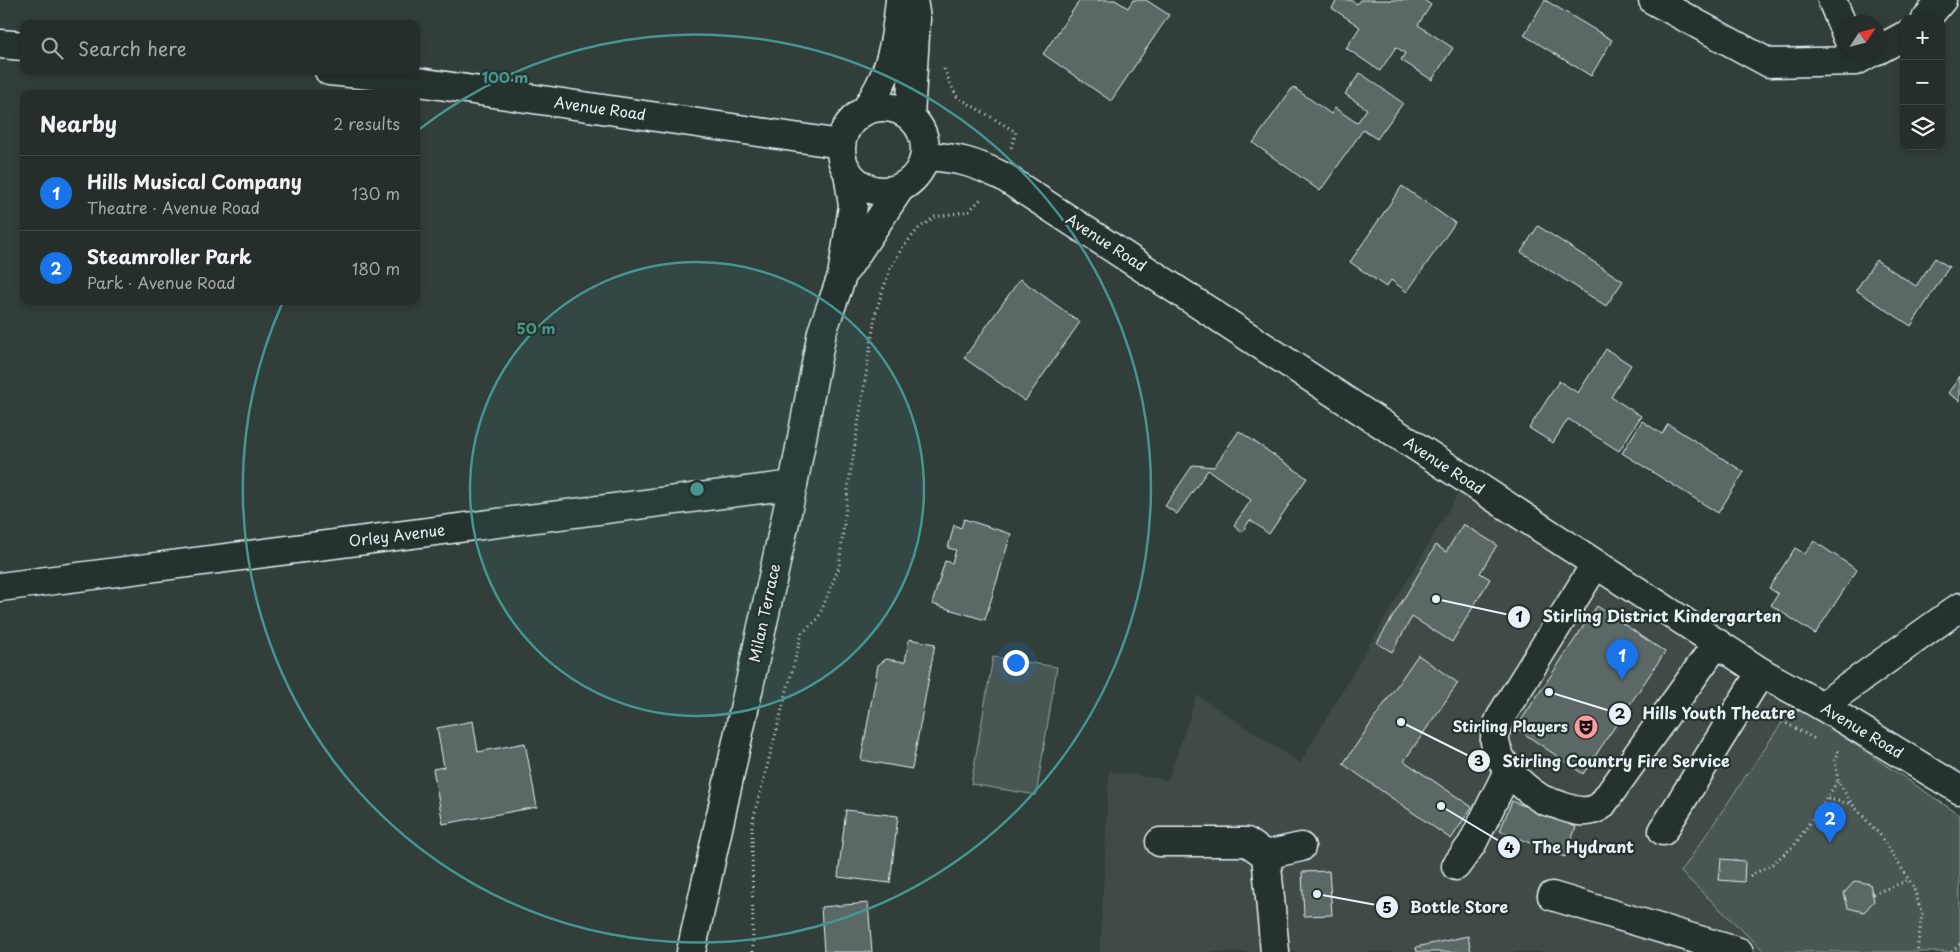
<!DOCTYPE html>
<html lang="en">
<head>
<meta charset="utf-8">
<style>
  :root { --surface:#262e2b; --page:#2e3633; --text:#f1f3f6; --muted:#a4a8a9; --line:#424a47; --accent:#1a73e8 }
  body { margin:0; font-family:"Playpen Sans",sans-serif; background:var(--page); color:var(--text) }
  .controls { position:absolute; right:15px; top:15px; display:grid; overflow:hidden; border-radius:10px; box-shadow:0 2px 8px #0003 }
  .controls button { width:45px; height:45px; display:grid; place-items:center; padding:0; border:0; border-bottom:1px solid var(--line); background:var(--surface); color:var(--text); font:25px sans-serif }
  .compass { position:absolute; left:1840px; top:15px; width:45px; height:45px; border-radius:50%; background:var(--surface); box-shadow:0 2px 8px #0003; rotate:54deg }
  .you { position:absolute; left:1015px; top:662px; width:18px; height:18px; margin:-12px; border:4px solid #fff; border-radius:50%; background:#1a73e8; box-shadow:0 0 0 8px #1a73e833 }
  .badge { display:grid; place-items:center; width:32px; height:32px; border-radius:50%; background:var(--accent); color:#fff; font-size:16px; font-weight:700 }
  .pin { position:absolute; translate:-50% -41px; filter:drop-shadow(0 1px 2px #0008) }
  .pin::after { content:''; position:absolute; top:26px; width:18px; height:15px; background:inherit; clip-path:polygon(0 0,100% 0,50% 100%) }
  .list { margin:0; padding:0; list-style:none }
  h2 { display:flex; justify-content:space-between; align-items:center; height:65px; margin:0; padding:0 20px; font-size:21px }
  h2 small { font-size:16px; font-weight:400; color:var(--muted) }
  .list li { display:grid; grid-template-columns:32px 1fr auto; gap:15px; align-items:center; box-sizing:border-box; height:75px; padding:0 20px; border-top:1px solid var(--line) }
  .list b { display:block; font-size:19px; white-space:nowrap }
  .list p { margin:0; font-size:16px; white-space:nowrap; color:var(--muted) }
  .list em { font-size:16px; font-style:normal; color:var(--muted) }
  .icon { flex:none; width:28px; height:28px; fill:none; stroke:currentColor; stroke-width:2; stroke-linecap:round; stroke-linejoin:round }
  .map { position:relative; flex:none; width:1960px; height:952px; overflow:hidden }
  .search { position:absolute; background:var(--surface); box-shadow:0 2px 8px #0003; left:20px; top:20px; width:400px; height:55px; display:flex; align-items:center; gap:12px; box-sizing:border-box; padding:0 18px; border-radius:10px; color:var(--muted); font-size:19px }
  .panel { position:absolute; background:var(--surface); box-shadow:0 2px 8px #0003; left:20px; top:90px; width:400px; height:215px; border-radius:10px }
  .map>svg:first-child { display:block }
  .built { fill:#3f4b46 }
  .green { fill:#495651; stroke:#98a4a4 }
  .building { fill:#5c6865; stroke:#e8f1f8 }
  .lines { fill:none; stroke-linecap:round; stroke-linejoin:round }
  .minor-casing { stroke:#e8f1f8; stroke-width:31 }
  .path { stroke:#e8f1f8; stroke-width:3; stroke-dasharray:1 4; stroke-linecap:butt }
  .minor { stroke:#26332d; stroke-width:28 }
  .ring { fill:none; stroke:#459590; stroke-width:2.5 }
  .labels { text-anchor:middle; stroke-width:4.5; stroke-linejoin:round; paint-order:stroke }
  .street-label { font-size:15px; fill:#e8f1f8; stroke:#26332d }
  .poi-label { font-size:15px; font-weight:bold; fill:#e8f1f8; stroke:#26332d; text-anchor:end }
  .centre { fill:#459590; stroke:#26332d; stroke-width:2.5 }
  .ring-label { font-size:15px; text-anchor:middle; font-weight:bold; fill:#459590; stroke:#26332d; stroke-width:4.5; stroke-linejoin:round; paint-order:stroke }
  .leader { fill:none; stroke:#e8f1f8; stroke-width:2 }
  .callout-dot { fill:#e8f1f8; stroke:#26332d; stroke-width:2 }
  .mark-label { font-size:15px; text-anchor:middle; font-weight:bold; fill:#111 }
  .callout-label { font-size:16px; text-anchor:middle; font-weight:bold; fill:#e8f1f8; stroke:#26332d; stroke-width:4.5; stroke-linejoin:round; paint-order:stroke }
</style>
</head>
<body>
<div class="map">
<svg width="1960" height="952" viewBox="0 0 1960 952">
  <rect width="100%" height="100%" fill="#323e39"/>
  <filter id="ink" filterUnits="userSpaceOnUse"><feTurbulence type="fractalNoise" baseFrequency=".02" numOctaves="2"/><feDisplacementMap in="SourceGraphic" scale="10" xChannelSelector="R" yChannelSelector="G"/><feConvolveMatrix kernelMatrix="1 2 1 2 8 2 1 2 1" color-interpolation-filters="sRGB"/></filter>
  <g filter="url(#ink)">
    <path class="built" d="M1466,480L1800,696L1681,872L1765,952H1100L1109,771L1168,780L1197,695L1300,763Z"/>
    <g class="green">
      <path d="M993,657L1057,667L1036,795L971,784Z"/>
      <path d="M1800,696L1814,717L1960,815V952H1765L1681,872Z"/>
    </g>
    <g class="building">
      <path d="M1080,0H1115L1128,8L1133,0H1146L1169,15L1111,101L1043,54Z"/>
      <path d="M1337,0H1350L1357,4L1360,0H1424L1431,5L1418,25L1453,48L1432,80L1401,60L1405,53L1396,47L1380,71L1346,48L1360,27L1332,8Z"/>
      <path d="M1545,0L1612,40L1591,76L1524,35Z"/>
      <path d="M1360,73L1403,103L1377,139L1363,130L1320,191L1253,143L1293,87L1331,114L1335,108L1357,123L1367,109L1345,94Z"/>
      <path d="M1402,186L1455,223L1407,292L1391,280L1386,287L1350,262Z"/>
      <path d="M1538,226L1623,281L1606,306L1521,252Z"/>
      <path d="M1935,258L1949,267L1911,326L1856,290L1876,260L1916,286Z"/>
      <path d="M1020,279L1080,322L1025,401L964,358Z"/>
      <path d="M1606,349L1631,365L1611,397L1641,416L1619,451L1568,419L1553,443L1529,428L1559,381L1578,393Z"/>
      <path d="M1960,376V401L1948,393Z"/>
      <path d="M1642,421L1662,434L1668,424L1744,472L1718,513L1622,453Z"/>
      <path d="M1239,431L1307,478L1269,534L1250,520L1242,532L1234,525L1251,500L1208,470L1177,514L1165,506L1193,465L1214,467Z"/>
      <path d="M964,519L1011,534L985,620L932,604L945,561L952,563L956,550L948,548L954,525L961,528Z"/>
      <path d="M1463,524L1497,545L1480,573L1490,579L1452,642L1412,617L1392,652L1377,643L1436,545L1446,552Z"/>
      <path d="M1814,541L1857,570L1815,634L1771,605L1778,594L1769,588L1795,548L1805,554Z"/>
      <path d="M1597,606L1665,652L1583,774L1516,728Z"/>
      <path d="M909,639L935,644L912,769L861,760L878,665L886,659L905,662Z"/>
      <path d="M1418,655L1458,683L1404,761L1472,807L1451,839L1343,764Z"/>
      <path d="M473,721L478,752L525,743L537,807L443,824L433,769L444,767L437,728Z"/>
      <path d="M1512,801L1576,827L1565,857L1500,831Z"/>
      <path d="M846,810L898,816L890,883L838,877Z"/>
      <path d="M1721,859L1745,861L1744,882L1719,880Z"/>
      <path d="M1329,871L1332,915L1304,916L1302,872Z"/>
      <path d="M1855,881L1870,884L1874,901L1864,912L1848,908L1844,893Z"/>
      <path d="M868,903L872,952H824L821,907Z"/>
      <path d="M1468,936L1471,952H1417L1416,947Z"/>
    </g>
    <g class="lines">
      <defs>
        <g id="minor">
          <path d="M1653,0L1769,63L1856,61L1872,52"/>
          <path d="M1832,0L1848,39"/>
          <path d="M1926,19L1942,0"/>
          <path d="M0,44L24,46"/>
          <path d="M1878,50L1904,36"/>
          <path d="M329,71L371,75L841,144"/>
          <circle cx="883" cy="149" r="42"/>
          <path d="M866,110C871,101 877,92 881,83C894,58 897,27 900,0"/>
          <path d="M910,116L916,19L913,0"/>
          <path d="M925,156C959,158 973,162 1004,177L1761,672L1822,706L1960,790"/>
          <path d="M847,268L900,188"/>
          <path d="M1595,565L1503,713C1498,722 1494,731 1495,742C1499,765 1521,786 1540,798C1546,802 1554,803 1561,806C1576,811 1587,815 1601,806L1717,643"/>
          <path d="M0,587L793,485"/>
          <path d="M1822,706L1960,607"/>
          <path d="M1663,831L1761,672"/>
          <path d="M1160,842H1247L1266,855L1301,847"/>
          <path d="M1266,855L1275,952"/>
          <path d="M1456,866L1472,844L1509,769"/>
          <path d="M1552,896L1739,952"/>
          <path d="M691,952L793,485L822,332L842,276L853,206L848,172"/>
        </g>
      </defs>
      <use href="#minor" class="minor-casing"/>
      <g class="path">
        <path d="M944,69L956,96L1016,132L1011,148"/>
        <path d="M1769,714L1815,739"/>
        <path d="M1838,751L1839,752L1835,760L1838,781L1852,804L1880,835L1913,886L1922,914L1917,952"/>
        <path d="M1828,799L1852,804"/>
        <path d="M1750,876L1772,864L1794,846L1838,781"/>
        <path d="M1873,894L1909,880"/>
        <path d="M753,952L752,824L802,633L818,619L839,567L849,482L876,311L890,269L903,247L919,228L935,217L969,211L981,199"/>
        <path d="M1952,952L1960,944"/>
      </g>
      <use href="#minor" class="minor"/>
    </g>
  </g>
  <circle cx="697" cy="489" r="227" fill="#459590" fill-opacity=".12"/>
  <g class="ring">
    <circle cx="697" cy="489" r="227"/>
    <path d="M417 131A454 454 0 1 1 282 304"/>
  </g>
  <defs>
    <symbol id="theatre-disc" viewBox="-11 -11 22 22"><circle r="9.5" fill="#ff9aa2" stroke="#26332d"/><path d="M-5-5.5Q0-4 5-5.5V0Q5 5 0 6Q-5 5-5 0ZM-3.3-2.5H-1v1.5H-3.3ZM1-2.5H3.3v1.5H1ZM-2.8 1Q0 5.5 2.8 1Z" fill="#111"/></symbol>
  </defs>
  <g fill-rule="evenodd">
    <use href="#theatre-disc" x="1572" y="713" width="28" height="28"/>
  </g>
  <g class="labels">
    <g class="street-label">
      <text transform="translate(600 109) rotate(8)" y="5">Avenue Road</text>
      <text transform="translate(1106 243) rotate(33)" y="5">Avenue Road</text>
      <text transform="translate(1444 466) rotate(33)" y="5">Avenue Road</text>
      <text transform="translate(397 536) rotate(-7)" y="5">Orley Avenue</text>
      <text transform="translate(765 613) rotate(-78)" y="5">Milan Terrace</text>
      <text transform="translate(1862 731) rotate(31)" y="5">Avenue Road</text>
    </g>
    <g class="poi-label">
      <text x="1568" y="732">Stirling Players</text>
    </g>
  </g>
  <circle cx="697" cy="489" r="8" class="centre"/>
  <g class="ring-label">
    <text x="505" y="83">100 m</text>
    <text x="536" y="334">50 m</text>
  </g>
  <path class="leader" d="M1436 599L1519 617M1549 692L1620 714M1401 722L1479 761M1441 806L1509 847M1317 894L1387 907"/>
  <g class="callout-dot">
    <circle cx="1436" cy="599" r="5"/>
    <circle cx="1549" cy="692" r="5"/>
    <circle cx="1401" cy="722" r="5"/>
    <circle cx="1441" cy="806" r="5"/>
    <circle cx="1317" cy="894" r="5"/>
    <circle cx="1519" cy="617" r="12"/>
    <circle cx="1620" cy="714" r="12"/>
    <circle cx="1479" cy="761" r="12"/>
    <circle cx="1509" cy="847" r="12"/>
    <circle cx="1387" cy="907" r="12"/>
  </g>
  <g class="mark-label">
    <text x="1519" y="622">1</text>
    <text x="1620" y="719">2</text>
    <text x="1479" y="766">3</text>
    <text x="1509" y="853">4</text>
    <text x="1387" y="913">5</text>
  </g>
  <g class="callout-label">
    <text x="1662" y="622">Stirling District Kindergarten</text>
    <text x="1719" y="719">Hills Youth Theatre</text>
    <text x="1616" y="767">Stirling Country Fire Service</text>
    <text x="1583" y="853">The Hydrant</text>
    <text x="1459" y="913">Bottle Store</text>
  </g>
</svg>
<div class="controls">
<button>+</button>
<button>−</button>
<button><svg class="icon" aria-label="layers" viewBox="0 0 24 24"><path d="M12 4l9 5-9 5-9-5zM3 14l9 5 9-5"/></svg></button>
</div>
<svg class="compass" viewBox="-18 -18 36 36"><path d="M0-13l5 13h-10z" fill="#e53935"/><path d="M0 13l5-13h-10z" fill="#a4a8a9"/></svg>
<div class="you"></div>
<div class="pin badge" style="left:1622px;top:680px">1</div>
<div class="pin badge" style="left:1830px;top:843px">2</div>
<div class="search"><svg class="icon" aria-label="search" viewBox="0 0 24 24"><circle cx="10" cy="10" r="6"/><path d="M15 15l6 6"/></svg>Search here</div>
<section class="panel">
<h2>Nearby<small>2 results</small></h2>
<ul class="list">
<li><span class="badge">1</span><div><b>Hills Musical Company</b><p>Theatre · Avenue Road</p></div><em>130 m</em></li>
<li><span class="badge">2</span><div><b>Steamroller Park</b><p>Park · Avenue Road</p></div><em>180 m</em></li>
</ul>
</section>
</div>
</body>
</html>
